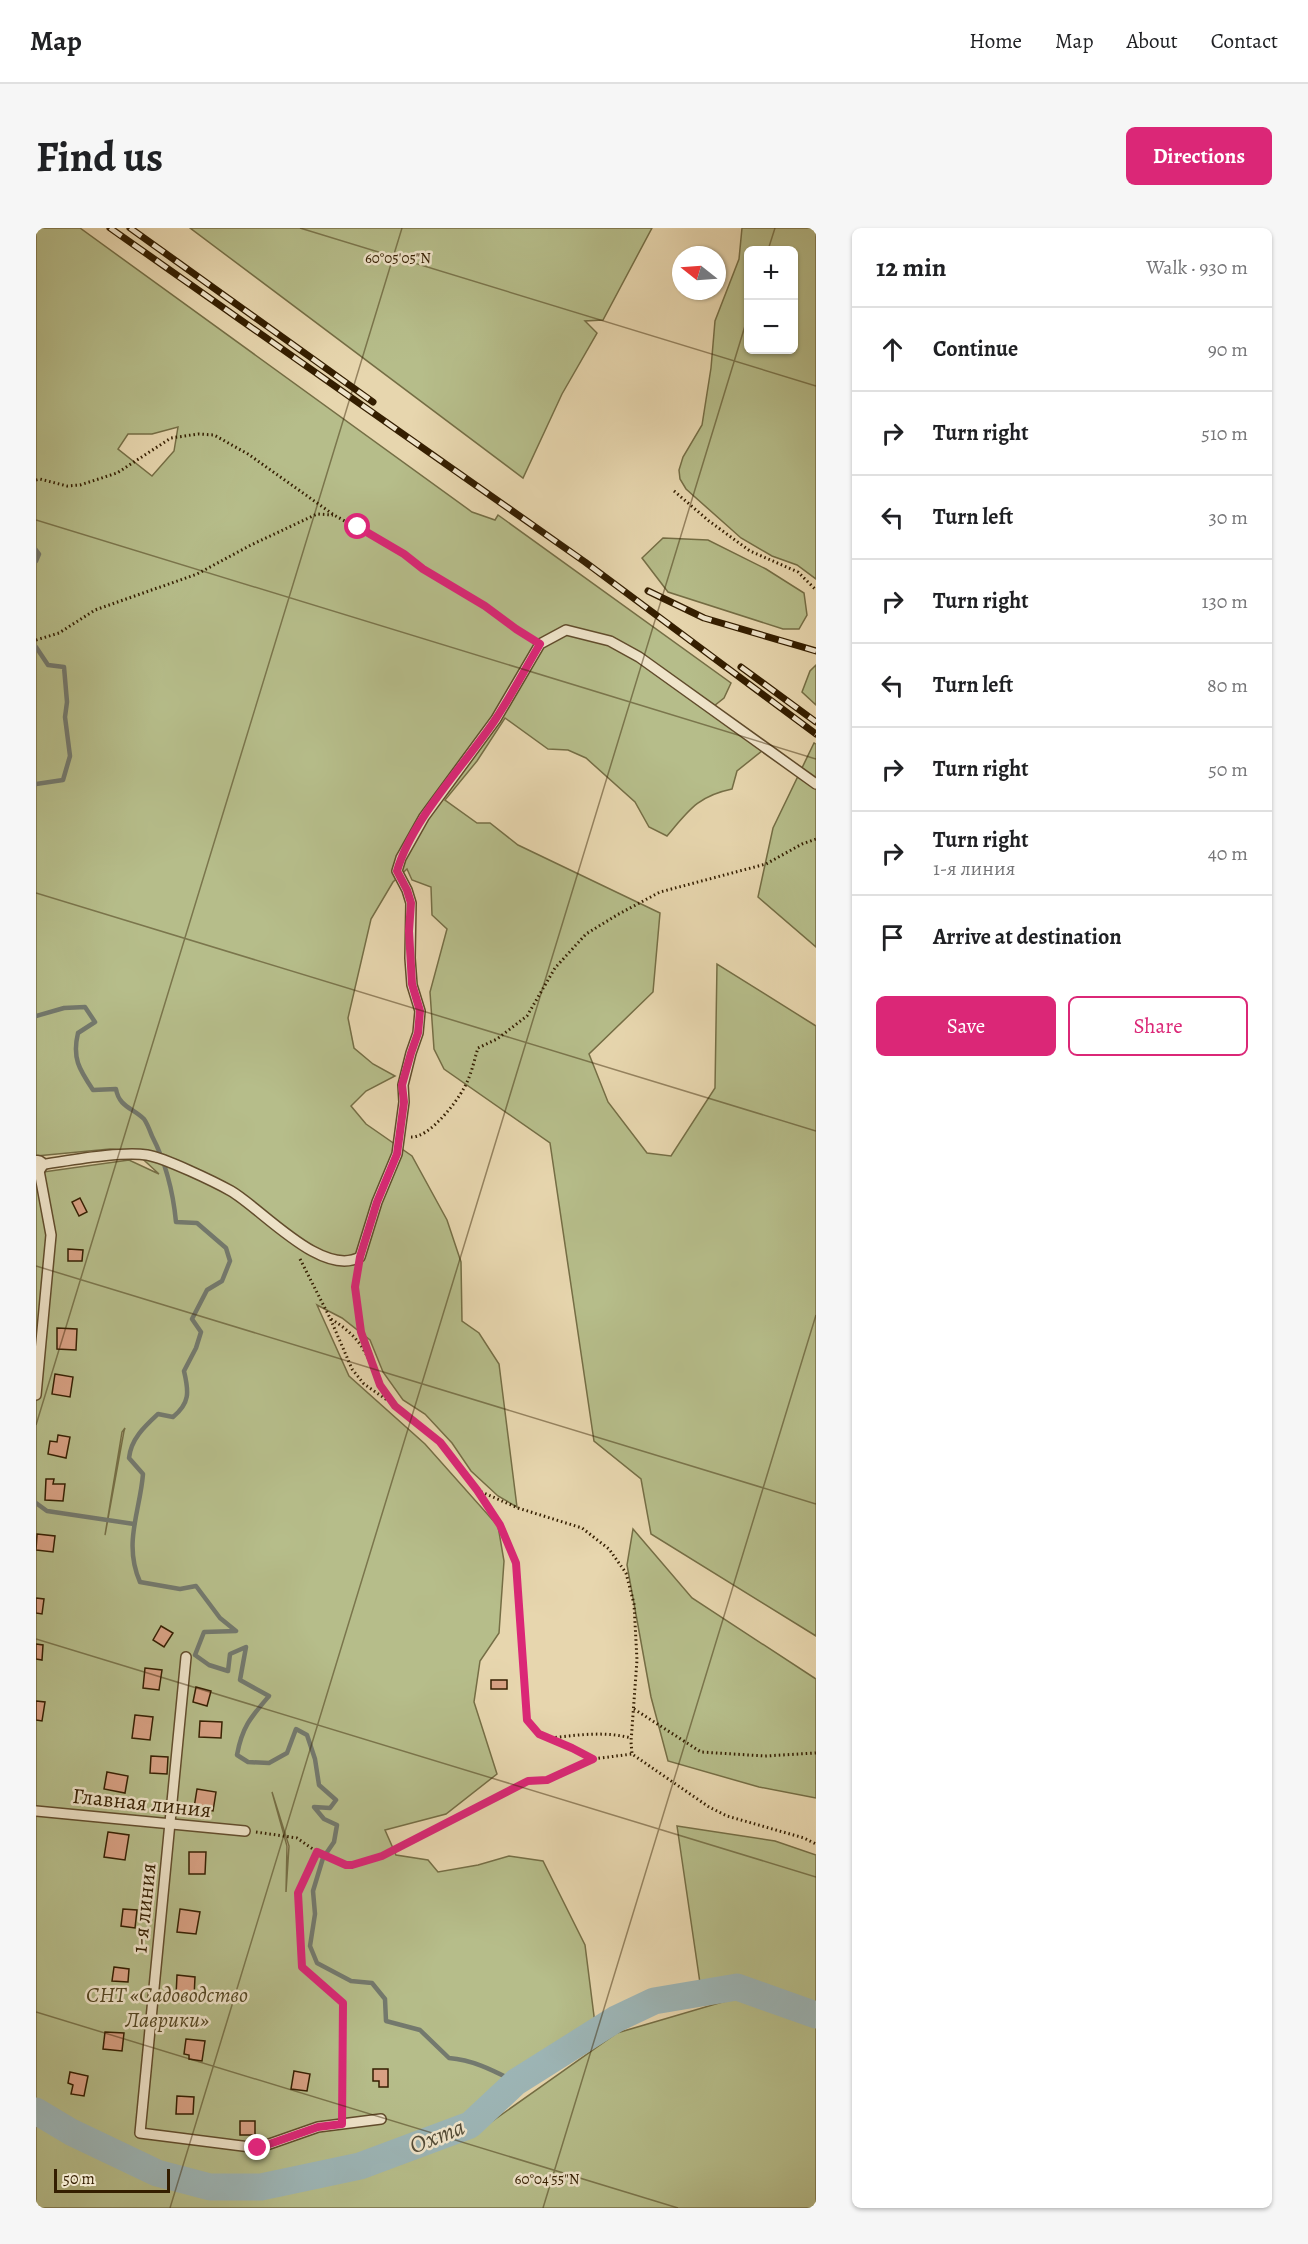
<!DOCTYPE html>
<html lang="en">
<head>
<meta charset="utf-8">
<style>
  :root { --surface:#fff; --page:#f6f6f6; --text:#202124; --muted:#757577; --line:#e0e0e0; --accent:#db2777 }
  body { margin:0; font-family:Alegreya,serif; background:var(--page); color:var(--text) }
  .controls { position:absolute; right:18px; top:18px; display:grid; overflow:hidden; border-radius:9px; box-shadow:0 2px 4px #0004 }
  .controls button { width:54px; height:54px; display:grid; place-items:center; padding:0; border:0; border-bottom:2px solid var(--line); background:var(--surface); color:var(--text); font:30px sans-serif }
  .compass { position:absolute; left:636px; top:18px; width:54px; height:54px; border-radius:50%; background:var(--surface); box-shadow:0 2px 4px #0004; rotate:287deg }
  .scale { position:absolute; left:18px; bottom:15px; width:116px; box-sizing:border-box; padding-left:6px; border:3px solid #341e00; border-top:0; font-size:16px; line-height:21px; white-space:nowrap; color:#341e00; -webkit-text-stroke:4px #efe4ca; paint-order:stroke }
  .stop { position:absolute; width:18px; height:18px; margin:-14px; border:4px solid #db2777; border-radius:50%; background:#fff }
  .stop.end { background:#db2777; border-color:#fff; box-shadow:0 2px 6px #0008 }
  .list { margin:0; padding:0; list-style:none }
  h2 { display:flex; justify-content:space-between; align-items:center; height:78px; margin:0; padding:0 24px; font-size:26px }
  h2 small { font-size:20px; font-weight:400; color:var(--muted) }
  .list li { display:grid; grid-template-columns:39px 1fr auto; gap:18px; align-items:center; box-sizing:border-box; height:84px; padding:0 24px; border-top:2px solid var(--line) }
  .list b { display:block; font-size:22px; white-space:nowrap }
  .list p { margin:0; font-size:20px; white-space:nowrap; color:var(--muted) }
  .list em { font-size:20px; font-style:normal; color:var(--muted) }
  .actions { display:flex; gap:12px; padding:18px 24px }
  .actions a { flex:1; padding:14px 0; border:2px solid var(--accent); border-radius:9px; text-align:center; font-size:21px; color:var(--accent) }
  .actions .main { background:var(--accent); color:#fff }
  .icon { flex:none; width:33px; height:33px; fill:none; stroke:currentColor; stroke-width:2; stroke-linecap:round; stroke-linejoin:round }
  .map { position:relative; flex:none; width:780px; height:1980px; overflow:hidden; border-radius:9px }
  header { display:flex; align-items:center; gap:36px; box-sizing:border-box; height:84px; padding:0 30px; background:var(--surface); border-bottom:2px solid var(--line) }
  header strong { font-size:28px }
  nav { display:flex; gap:33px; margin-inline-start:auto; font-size:21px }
  .intro { display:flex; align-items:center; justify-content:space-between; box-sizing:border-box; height:144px; padding:0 36px }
  h1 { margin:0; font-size:42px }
  .button { padding:15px 27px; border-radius:9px; background:var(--accent); color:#fff; font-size:21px; font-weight:700 }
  main { display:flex; gap:36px; padding:0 36px }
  aside { flex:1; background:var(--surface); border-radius:9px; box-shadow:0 2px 4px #0004 }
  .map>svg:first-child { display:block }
  .green { fill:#b6bd8a; stroke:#756e45; stroke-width:1.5; fill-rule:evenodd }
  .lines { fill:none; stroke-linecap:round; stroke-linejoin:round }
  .stream { stroke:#73796e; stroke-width:4.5 }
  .river { stroke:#9db6b7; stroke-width:27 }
  .building { fill:#d9a184; stroke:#341e00; stroke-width:1.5 }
  .lane-casing { stroke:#614c2c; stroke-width:12 }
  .street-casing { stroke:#614c2c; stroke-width:21 }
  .path { stroke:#341e00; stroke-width:3; stroke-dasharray:1.5 3; stroke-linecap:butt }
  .lane { stroke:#efe4ca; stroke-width:9 }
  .street { stroke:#efe4ca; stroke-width:18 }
  .rail-casing { stroke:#341e00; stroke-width:7 }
  .rail { stroke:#efe4ca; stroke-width:4.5; stroke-dasharray:14; stroke-linecap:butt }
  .route { stroke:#db2777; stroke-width:8 }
  .ticks { fill:none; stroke:#341e00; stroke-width:1.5; stroke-opacity:0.45 }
  .labels { text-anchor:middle; stroke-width:5; stroke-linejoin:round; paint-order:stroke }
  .street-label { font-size:22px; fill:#341e00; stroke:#efe4ca }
  .park-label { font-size:22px; font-style:italic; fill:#544622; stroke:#efe4ca }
  .water-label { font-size:24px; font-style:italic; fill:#544c37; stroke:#efe4ca }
  .ticks-label { font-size:15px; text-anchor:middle; fill:#341e00; stroke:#efe4ca; stroke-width:5; stroke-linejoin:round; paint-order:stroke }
</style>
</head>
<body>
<header>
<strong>Map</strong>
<nav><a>Home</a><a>Map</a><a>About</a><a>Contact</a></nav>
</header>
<div class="intro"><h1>Find us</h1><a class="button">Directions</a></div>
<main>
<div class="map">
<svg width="780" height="1980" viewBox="0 0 780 1980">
  <rect width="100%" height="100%" fill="#e7d6ae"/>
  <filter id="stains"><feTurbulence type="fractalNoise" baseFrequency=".00333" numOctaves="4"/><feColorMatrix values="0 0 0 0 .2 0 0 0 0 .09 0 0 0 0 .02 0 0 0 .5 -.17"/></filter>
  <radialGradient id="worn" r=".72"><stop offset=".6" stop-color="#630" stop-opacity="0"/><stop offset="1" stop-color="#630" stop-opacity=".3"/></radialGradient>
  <g class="green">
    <path d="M0,0H44L436,284L459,292L462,287L695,455L688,470L673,482L727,522L701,543L696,561C662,568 653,582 631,608L613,599L599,574L550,530L532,522L512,521L469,490L441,533L409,572L441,595H454L482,617L624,685L617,764L553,826L572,874L611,925L635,928L679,860L681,736L780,798V1408L615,1306L605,1251L558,1213L514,915L408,841L398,821L394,764L411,701L396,687L395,659L376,652L371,641L357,654L335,691L312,790L318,820L337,836L359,848L330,863L315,878L330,896L376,928L411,992L425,1034L426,1093L443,1105L463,1136L481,1279L462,1268L435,1243L416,1215L389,1186L367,1172L347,1144L334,1112L306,1090L281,1077L313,1148L389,1216L462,1298L468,1333L463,1405L444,1433L438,1474L461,1546L410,1586L349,1602L360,1627L392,1632L402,1644L442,1637L473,1628L507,1633L549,1717L559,1796L485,1846L431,1888L389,1905L346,1917L367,1933L438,1906L581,1805L700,1770L780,1794V1980H0V945L93,932L123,946L98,923L74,921L0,928ZM142,199L138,223L116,248L82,221L92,206H116ZM89,1200L88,1203L69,1307L86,1204ZM236,1564L253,1618L250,1664L251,1618Z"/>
    <path d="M154,0H616L567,92L549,93L561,105L526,166L487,250Z"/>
    <path d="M706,0H780V351L761,337L736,328L705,310L650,261L644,251L643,242L647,229L666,197L675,140L679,93L703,31ZM758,22V122H712V22Z"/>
    <path d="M627,310L672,312L730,341L768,365L771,387L763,401H747L632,364L606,330Z"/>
    <path d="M780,437V477L766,464L774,443Z"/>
    <path d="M778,515L780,516V719L722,669L737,600Z"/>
    <path d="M597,1301L656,1370L780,1451V1570L723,1559L632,1533L615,1469L591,1337Z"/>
    <path d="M641,1598L739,1613L780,1627V1777L704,1751L664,1755Z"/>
  </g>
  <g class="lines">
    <g class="stream">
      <path d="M0,322L3,326L0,333"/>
      <path d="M0,419L12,437L28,439L31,474L29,489L34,528L27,552L0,556"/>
      <path d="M0,788L28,780L49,779L59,794L42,805C36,830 43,841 57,862L80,861C83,879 97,880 108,891C111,895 114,903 116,908C130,935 137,963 140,994L161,995L190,1020L194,1033L186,1053L171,1062L156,1091L165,1104L160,1120L148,1143C153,1164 154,1175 137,1189L122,1186C108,1199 95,1211 93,1230L107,1246C104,1284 87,1315 104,1354L144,1361L160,1358L184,1390L200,1403L168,1404L159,1427L173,1437L192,1443L194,1426L210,1419L204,1452L233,1468C215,1489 206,1499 201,1527L212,1534L233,1535L251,1525L260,1501L271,1507L279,1531L283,1557L300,1572L294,1580L278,1579L288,1591L301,1597L298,1614L287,1630L277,1663L279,1686L274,1718L281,1735L315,1753L336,1755L349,1771L350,1793L384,1802L413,1830C438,1832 458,1843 480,1854"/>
      <path d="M0,1275L11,1283L98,1296"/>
    </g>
    <path class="river" d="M0,1883L35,1904L121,1945L174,1959H225L324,1938L434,1897L480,1854L580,1791L618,1773L701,1759L780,1787"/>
  </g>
  <g class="building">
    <path d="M44,970L51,984L43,988L36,974Z"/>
    <path d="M32,1021L47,1022L46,1033H32Z"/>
    <path d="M21,1100L41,1101L40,1122L21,1121Z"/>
    <path d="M19,1146L37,1149L34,1169L16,1166Z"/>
    <path d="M22,1207L34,1209L30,1230L12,1226L14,1213L21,1214Z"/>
    <path d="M10,1251H18L17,1256H29L27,1273L9,1272Z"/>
    <path d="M1,1306L19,1308L17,1324L0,1322Z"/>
    <path d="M0,1370L8,1371L6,1386L0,1385Z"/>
    <path d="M125,1398L137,1405L128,1419L117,1412Z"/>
    <path d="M0,1416L7,1417L6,1432L0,1431Z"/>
    <path d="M109,1440L126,1442L123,1462L107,1460Z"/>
    <rect x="455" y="1452" width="16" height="9"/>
    <path d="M160,1459L175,1463L171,1478L157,1474Z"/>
    <path d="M0,1473L9,1474L6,1493L0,1492Z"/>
    <path d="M99,1487L117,1489L114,1512L96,1510Z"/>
    <path d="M164,1493L186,1494L185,1510L163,1509Z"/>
    <path d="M115,1528L132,1529L131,1546L114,1545Z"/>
    <path d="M71,1544L92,1548L89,1565L68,1561Z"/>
    <path d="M161,1561L180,1564L177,1583L158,1580Z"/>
    <path d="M72,1604L93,1607L89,1632L68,1629Z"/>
    <path d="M153,1624H170L169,1646H153Z"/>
    <path d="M87,1681L101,1682L99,1700L85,1698Z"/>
    <path d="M144,1681L164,1684L160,1706L141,1704Z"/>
    <path d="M78,1739L93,1741L92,1754L76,1753Z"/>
    <path d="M141,1747L159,1749L158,1770L140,1768Z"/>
    <path d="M69,1804L88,1805L86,1823L67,1821Z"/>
    <path d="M150,1811L169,1813L166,1833L153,1831V1827L148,1826Z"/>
    <path d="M337,1841H352V1859H343V1853H337Z"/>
    <path d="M258,1843L274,1846L271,1863L255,1861Z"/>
    <path d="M34,1844L52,1848L48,1868L35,1866L37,1857L32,1855Z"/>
    <path d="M141,1868L158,1869L157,1886H140Z"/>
    <rect x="204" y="1893" width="15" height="14"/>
  </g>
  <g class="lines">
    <defs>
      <g id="lane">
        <path d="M0,1167L15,1007L2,937C32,933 83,923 111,927C129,930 179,954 195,963C226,981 286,1050 324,1029L341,974L361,926L368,874L367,857L375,825L382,805L384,783L376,757L374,730L375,675L371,662L361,643L365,630L388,589L460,491L504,416L530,402L574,413L603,429L780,556"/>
        <path d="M150,1429L104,1905L222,1920L282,1899L345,1891"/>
        <path d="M0,1583L209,1603"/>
      </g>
      <path id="street" d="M0,937H2"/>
    </defs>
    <use href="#lane" class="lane-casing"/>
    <use href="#street" class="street-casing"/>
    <g class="path">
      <path d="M0,252L4,251L31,258L44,257L81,245L135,210L162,206L178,207L212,226L298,287L368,326L387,341L449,378L494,410"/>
      <path d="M638,263L673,293L714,323L762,344L780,362"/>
      <path d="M0,412L23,405L59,382L161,346L215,317L281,286L297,287"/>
      <path d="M375,909C393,910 420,875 428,860C435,848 438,833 442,820L461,811L491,788L519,740L550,706L581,687L624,664L730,636L766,616L780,611"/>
      <path d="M264,1031L294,1090L316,1141L328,1156L364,1181L404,1214L441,1262L482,1280L546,1300L573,1321L590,1345L598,1376L601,1432L595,1514L596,1526L673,1579L691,1588L768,1610L780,1616"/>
      <path d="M321,1042L319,1059L329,1118"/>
      <path d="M295,1091C337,1116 331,1141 357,1175"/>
      <path d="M441,1262L464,1297L480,1335L491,1492L503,1506L536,1520L557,1531L596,1526"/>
      <path d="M598,1481L665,1524L729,1528L780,1525"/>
      <path d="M515,1510C541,1507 569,1503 595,1510"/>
      <path d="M220,1604L261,1610L281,1624L310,1637H316L346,1628L492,1553L511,1552L557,1531"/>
      <path d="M281,1624L262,1665L266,1739L307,1775L306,1884"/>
    </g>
    <use href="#lane" class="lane"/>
    <use href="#street" class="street"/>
    <defs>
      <g id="rail">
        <path d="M74,0L549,334L780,506"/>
        <path d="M94,0L337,174"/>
        <path d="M612,363L668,390L780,423"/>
        <path d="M705,439L780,494"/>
      </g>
    </defs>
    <use href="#rail" class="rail-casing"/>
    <use href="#rail" class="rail"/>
  </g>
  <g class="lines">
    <path class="route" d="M222,1920L282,1899L306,1896L307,1775L266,1739L262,1665L281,1624L310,1637H316L346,1628L492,1553L511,1552L557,1531L536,1520L503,1506L491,1492L480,1335L464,1297L441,1262L404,1214L359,1178L344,1157L325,1104L319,1059L324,1029L341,974L361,926L368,874L366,857L375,825L382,805L384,783L376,756L373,703L375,675L371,662L361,643C376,591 428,538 459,492C475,468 489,441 504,416L480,401L449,378L387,341L368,326L322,299"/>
  </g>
  <path class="ticks" d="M264,0L780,158M732,22L739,0M0,292L780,531M0,665L780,903M0,1038L780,1276M0,1197L366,0M0,1411L780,1649M0,1784L642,1980M134,1980L712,88M507,1980L780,1087"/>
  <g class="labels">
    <g class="street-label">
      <text transform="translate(106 1574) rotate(6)" y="8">Главная линия</text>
      <text transform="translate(107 1680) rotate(-84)" y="8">1-я линия</text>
    </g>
    <g class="park-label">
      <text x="131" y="1774">СНТ «Садоводство<tspan x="131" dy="25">Лаврики»</tspan></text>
    </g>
    <g class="water-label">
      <text transform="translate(401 1908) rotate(-22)" y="8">Охта</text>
    </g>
  </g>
  <g class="ticks-label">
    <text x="362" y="35">60°05'05"N</text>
    <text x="511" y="1956">60°04'55"N</text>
  </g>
  <rect width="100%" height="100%" filter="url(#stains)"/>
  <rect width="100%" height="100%" fill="url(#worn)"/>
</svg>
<div class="controls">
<button>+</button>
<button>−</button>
</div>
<svg class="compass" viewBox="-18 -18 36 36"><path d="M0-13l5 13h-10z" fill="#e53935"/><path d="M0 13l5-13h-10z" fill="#757577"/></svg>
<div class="scale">50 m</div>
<div class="stop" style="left:322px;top:299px"></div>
<div class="stop end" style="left:222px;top:1920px"></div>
</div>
<aside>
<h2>12 min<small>Walk · 930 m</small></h2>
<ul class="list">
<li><svg class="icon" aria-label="ahead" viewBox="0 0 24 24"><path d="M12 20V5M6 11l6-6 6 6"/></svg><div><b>Continue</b></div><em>90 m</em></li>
<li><svg class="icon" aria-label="right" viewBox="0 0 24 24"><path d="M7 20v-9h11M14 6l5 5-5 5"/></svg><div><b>Turn right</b></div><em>510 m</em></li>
<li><svg class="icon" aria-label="left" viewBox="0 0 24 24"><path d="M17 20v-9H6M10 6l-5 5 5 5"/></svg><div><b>Turn left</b></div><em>30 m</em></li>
<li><svg class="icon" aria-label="right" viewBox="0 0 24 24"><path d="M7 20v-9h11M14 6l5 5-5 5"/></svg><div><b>Turn right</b></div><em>130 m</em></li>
<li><svg class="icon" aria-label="left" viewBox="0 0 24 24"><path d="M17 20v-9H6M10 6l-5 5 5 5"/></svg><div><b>Turn left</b></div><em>80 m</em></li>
<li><svg class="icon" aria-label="right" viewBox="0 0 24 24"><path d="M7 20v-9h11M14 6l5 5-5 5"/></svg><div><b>Turn right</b></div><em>50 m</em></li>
<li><svg class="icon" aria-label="right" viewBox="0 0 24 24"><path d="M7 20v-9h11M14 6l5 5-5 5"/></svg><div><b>Turn right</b><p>1-я линия</p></div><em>40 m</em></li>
<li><svg class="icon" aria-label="arrive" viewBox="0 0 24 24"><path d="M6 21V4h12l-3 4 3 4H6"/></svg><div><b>Arrive at destination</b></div></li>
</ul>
<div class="actions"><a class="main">Save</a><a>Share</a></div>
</aside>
</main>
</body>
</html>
